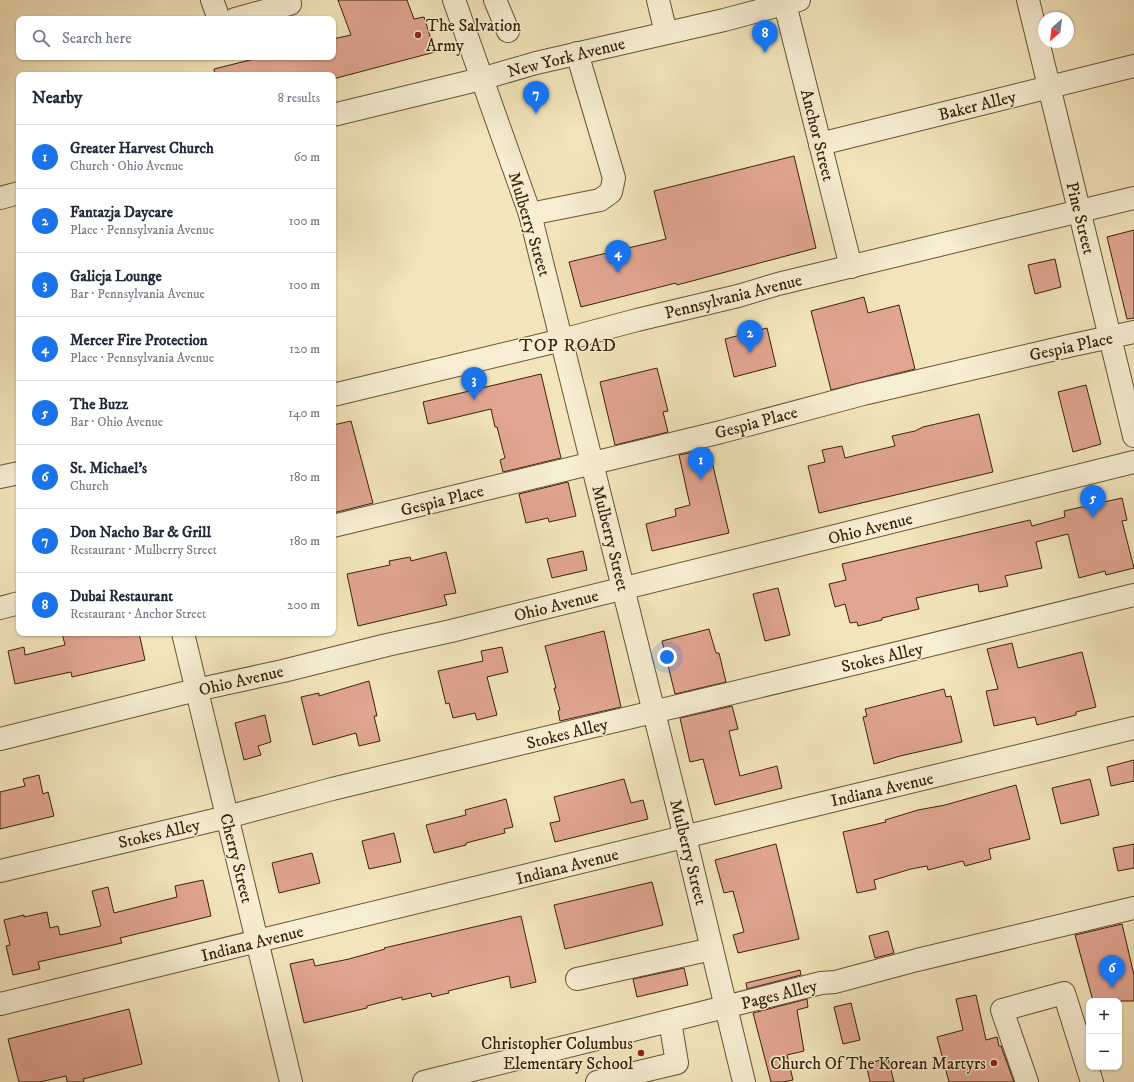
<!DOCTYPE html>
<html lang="en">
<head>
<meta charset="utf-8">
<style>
  :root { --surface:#fff; --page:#f2f2f3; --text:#1f2937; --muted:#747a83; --line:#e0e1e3; --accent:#1a73e8 }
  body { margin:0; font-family:"IM FELL DW Pica",serif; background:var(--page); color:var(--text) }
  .controls { position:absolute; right:12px; bottom:12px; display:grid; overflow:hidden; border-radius:8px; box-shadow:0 1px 3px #0004 }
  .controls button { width:36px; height:36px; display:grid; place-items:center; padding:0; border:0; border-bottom:1px solid var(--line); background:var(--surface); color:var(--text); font:20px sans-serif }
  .compass { position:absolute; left:1038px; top:12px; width:36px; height:36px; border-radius:50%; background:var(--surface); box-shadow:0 1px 3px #0004; rotate:208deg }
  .you { position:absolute; left:667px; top:657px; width:14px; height:14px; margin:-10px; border:3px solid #fff; border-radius:50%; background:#1a73e8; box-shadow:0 0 0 6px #1a73e833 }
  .badge { display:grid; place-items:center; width:26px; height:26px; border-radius:50%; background:var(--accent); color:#fff; font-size:13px; font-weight:700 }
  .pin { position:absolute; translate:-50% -33px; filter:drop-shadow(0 1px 2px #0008) }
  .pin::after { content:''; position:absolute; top:21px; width:14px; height:12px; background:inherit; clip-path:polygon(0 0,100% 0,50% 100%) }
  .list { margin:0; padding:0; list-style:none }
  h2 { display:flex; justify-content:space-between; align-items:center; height:52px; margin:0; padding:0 16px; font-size:17px }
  h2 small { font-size:13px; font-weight:400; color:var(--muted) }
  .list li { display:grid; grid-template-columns:26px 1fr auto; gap:12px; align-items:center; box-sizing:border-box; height:64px; padding:0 16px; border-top:1px solid var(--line) }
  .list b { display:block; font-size:15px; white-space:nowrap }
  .list p { margin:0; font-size:13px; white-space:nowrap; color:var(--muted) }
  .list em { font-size:13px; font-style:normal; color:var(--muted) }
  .icon { flex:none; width:22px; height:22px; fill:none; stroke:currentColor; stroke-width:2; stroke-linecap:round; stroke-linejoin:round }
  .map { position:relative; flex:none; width:1134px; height:1082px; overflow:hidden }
  .search { position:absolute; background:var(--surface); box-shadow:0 1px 3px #0004; left:16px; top:16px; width:320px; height:44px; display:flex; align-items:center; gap:10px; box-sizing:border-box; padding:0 14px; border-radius:8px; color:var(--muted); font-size:15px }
  .panel { position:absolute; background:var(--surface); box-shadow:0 1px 3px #0004; left:16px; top:72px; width:320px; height:564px; border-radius:8px }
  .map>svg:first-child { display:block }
  .building { fill:#e1a591; stroke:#382308 }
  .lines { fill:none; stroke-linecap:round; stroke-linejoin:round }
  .minor-casing { stroke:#675435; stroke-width:24 }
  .minor { stroke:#f7eed3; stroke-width:22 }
  .poi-dot { fill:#8f2418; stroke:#f7eed3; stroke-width:1.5 }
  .labels { text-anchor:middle; stroke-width:3; stroke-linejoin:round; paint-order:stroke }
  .poi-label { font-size:17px; fill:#382308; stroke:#f7eed3; text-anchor:end }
  .street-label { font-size:17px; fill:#382308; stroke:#f7eed3 }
  .neighbourhood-label { font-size:18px; letter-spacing:1px; fill:#382308; stroke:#f7eed3 }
</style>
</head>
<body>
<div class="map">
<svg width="1134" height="1082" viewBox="0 0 1134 1082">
  <rect width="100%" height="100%" fill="#f3e5bb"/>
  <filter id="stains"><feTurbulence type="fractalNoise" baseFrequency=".005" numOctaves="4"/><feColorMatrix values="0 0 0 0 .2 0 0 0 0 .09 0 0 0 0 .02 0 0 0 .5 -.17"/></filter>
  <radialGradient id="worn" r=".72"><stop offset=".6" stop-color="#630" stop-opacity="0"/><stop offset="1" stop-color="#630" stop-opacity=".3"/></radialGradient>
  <g class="building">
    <path d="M338,0H407L414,19L424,17L435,52L333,79V75H215L214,69L262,57H333V39L351,35Z"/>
    <path d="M794,156L816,248L677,285L676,283L581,307L569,262L666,239L654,191Z"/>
    <path d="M1134,230V318L1127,319L1107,237Z"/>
    <path d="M1055,259L1061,287L1035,294L1028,265Z"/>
    <path d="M864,297L868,313L899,305L915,369L831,390L811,311Z"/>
    <path d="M767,328L776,366L734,377L725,339Z"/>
    <path d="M657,368L668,411L663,412L668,432L615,445L600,382Z"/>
    <path d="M541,374L561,458L503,472L500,460L505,458L497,427H495L491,409L428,424L423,402Z"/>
    <path d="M1086,385L1101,444L1073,452L1058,392Z"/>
    <path d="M979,414L993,472L819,513L808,466L825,462L822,450L842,446L845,458L869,452L895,446L892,436L915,431L923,427Z"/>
    <path d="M351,421L373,503L333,513V425Z"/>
    <path d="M709,449L729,533L652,551L646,524L676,516L675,509L690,505L679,455Z"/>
    <path d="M568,482L576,516L549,522L548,518L526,523L519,494Z"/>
    <path d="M1122,498L1127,520L1122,521L1134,568L1106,575L1105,571L1079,578L1068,534L1036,542L1042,568L1005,576L1008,586L979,592L978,584L916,598L919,609L882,618V620L858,626L857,622L850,623L845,604L835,607L829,584L846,580L842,564L1030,520L1032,526L1065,517L1064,511Z"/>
    <path d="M583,551L587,570L552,578L547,559Z"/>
    <path d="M446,552L456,593L444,595L447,605L358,626L347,574L390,565L389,561L410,557L411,561Z"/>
    <path d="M778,588L790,635L765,641L753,594Z"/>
    <path d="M709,629L716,653H719L726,682L675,694L662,641Z"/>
    <path d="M604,631L621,707L560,721L558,711L560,710L554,688H556L545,646Z"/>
    <path d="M62,633H139L145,660L72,677L71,672L15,684L8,651L24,647L25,655L65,645Z"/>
    <path d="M1012,643L1018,668L1082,652L1096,707L1076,712V715L1037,725L1035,717L994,726L986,691L998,689L987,649Z"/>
    <path d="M502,647L508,672L487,677L497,715L477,720L475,713L453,718L449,703L446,704L438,671L483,661L481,651Z"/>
    <path d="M369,681L377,716H374L380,741L359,746L356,733L313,745L301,697L319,693V696Z"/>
    <path d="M944,689L946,697L951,696L962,742L900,756L874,764L863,717L867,716L865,709Z"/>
    <path d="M732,706L738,729L729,731L740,776L777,766L782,788L715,805L703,759L690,762L680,718Z"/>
    <path d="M265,715L271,742L258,746L261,755L244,760L235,723Z"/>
    <path d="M1134,760V781L1111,786L1107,767Z"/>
    <path d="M39,775L43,794L48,792L54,816L0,829V792L25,786L23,779Z"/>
    <path d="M624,779L631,803L643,800L648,819L555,842L550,823L560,821L554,797Z"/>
    <path d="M1090,779L1099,815L1061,824L1052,788Z"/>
    <path d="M1016,785L1030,839L989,849L991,859L965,866L963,861L928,870L927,866L911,869L874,880L876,889L857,893L843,832L886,822L885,820L918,810L945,805Z"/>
    <path d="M506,799L513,827L504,829L505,833L466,843V845L434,853L426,825L466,815L465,810Z"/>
    <path d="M394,833L401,862L369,869L362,841Z"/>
    <path d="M776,844L799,939L738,953L733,935L744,932L733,891L724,893L715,860Z"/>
    <path d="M1134,844V868L1118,871L1113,848Z"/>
    <path d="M312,853L320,883L279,893L272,863Z"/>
    <path d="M203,880L211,916L120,938L122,943L38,962L40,969L13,975L6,946L10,945L4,920L24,915V917L47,912L50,928L58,926L60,935L101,926L92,891L108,887L114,913L177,897L175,886Z"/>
    <path d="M652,882L663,925L565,949L554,905Z"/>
    <path d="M521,916L536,982L511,988L509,976L448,991L449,993L440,995L432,997L431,993L402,1000V997L367,1006V1008L304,1023L290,964L313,959L315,966L349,959L385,949L384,948Z"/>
    <path d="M1122,924L1134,975V1001H1093L1075,935Z"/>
    <path d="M888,931L894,953L875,958L869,936Z"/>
    <path d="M684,968L688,985L637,997L633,979Z"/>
    <path d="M800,970L801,975L747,989L746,983Z"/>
    <path d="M976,995L986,1040L997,1037L999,1046H1001L1014,1082H949L937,1037L963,1030L956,999Z"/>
    <path d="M807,999L808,1007L797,1010L804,1051L787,1055L793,1080L783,1082H771L753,1013Z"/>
    <path d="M851,1003L860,1040L843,1044L834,1007Z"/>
    <path d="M129,1009L142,1064L83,1079L84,1082H67L66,1076L40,1082H19L8,1039Z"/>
    <path d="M888,1058L894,1082H870L866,1064Z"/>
  </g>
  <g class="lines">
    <defs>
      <g id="minor">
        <path d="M212,0L219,19"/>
        <path d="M454,0L530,214L685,837L744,1082"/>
        <path d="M495,0L508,31"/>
        <path d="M658,0L666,33"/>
        <path d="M1028,0L1134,436"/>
        <path d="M785,4L851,267"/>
        <path d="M235,19L290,4L289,0"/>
        <path d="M333,115L481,79L536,63L724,20L799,0"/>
        <path d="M820,144L1134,66"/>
        <path d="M0,198L19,193"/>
        <path d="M530,214L600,200L611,192L614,178L577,53"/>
        <path d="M333,395L562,340L637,320L738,296L778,284L1134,198"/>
        <path d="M0,477L19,473"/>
        <path d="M333,526L721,432L863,394L1073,345L1134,332"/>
        <path d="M0,608L19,603"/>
        <path d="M183,633L291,1082"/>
        <path d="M0,739L196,690L283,671L387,645L451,631L1134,462"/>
        <path d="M0,871L227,817L332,789L857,663L1134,595"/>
        <path d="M577,979L712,949"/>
        <path d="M0,1004L790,811L1134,728"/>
        <path d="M424,1082L821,983L835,982L917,960L1134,908"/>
        <path d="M597,1082L677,1063L670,1021"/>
        <path d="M1027,1082L1002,1010L1064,993L1092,1082"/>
      </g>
    </defs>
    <use href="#minor" class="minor-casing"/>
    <use href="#minor" class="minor"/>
  </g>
  <g class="poi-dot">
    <circle cx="418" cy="35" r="4"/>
    <circle cx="641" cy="1053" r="4"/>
    <circle cx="994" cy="1063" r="4"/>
  </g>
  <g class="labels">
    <g class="poi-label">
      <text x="426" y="31" text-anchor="start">The Salvation<tspan x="426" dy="20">Army</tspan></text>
      <text x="633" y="1049">Christopher Columbus<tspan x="633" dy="20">Elementary School</tspan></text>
      <text x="986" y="1069">Church Of The Korean Martyrs</text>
    </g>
    <g class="street-label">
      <text transform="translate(566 57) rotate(-14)" y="6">New York Avenue</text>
      <text transform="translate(977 105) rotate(-14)" y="6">Baker Alley</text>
      <text transform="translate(818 135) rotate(76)" y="6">Anchor Street</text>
      <text transform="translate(1081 218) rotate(76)" y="6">Pine Street</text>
      <text transform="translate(530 224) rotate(73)" y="6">Mulberry Street</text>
      <text transform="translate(733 296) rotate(-14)" y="6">Pennsylvania Avenue</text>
      <text transform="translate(1071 346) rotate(-12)" y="6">Gespia Place</text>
      <text transform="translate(756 422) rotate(-15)" y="6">Gespia Place</text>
      <text transform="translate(442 500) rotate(-14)" y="6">Gespia Place</text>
      <text transform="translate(870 528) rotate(-14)" y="6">Ohio Avenue</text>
      <text transform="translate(611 538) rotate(76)" y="6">Mulberry Street</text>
      <text transform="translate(556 605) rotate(-14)" y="6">Ohio Avenue</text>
      <text transform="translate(882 657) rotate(-13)" y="6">Stokes Alley</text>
      <text transform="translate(241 680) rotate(-13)" y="6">Ohio Avenue</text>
      <text transform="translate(567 733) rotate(-14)" y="6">Stokes Alley</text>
      <text transform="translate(882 789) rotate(-13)" y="6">Indiana Avenue</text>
      <text transform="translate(159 833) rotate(-13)" y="6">Stokes Alley</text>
      <text transform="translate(689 852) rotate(76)" y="6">Mulberry Street</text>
      <text transform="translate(237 858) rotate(76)" y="6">Cherry Street</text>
      <text transform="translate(567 866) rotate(-14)" y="6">Indiana Avenue</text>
      <text transform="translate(252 943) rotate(-14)" y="6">Indiana Avenue</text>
      <text transform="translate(779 994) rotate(-14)" y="6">Pages Alley</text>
    </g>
    <g class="neighbourhood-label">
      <text x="568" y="351">TOP ROAD</text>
    </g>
  </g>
  <rect width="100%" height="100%" filter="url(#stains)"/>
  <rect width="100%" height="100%" fill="url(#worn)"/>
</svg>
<div class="controls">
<button>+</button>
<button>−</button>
</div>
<svg class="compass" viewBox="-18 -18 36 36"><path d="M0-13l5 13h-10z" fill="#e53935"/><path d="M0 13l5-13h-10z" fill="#747a83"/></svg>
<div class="you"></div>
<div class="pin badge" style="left:701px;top:480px">1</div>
<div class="pin badge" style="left:750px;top:353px">2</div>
<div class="pin badge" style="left:474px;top:400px">3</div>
<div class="pin badge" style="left:618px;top:273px">4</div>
<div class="pin badge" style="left:1093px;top:518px">5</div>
<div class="pin badge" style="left:1112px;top:988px">6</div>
<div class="pin badge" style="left:536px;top:114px">7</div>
<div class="pin badge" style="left:765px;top:53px">8</div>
<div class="search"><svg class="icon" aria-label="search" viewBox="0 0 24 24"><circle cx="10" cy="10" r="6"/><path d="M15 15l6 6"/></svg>Search here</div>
<section class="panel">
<h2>Nearby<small>8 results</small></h2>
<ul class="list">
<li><span class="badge">1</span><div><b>Greater Harvest Church</b><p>Church · Ohio Avenue</p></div><em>60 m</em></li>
<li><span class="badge">2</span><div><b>Fantazja Daycare</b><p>Place · Pennsylvania Avenue</p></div><em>100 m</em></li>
<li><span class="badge">3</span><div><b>Galicja Lounge</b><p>Bar · Pennsylvania Avenue</p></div><em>100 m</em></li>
<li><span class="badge">4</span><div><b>Mercer Fire Protection</b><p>Place · Pennsylvania Avenue</p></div><em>120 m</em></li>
<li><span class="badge">5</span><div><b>The Buzz</b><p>Bar · Ohio Avenue</p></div><em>140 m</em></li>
<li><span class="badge">6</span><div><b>St. Michael's</b><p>Church</p></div><em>180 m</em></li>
<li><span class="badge">7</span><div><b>Don Nacho Bar &amp; Grill</b><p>Restaurant · Mulberry Street</p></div><em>180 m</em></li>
<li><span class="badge">8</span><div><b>Dubai Restaurant</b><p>Restaurant · Anchor Street</p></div><em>200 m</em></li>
</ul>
</section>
</div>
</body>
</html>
